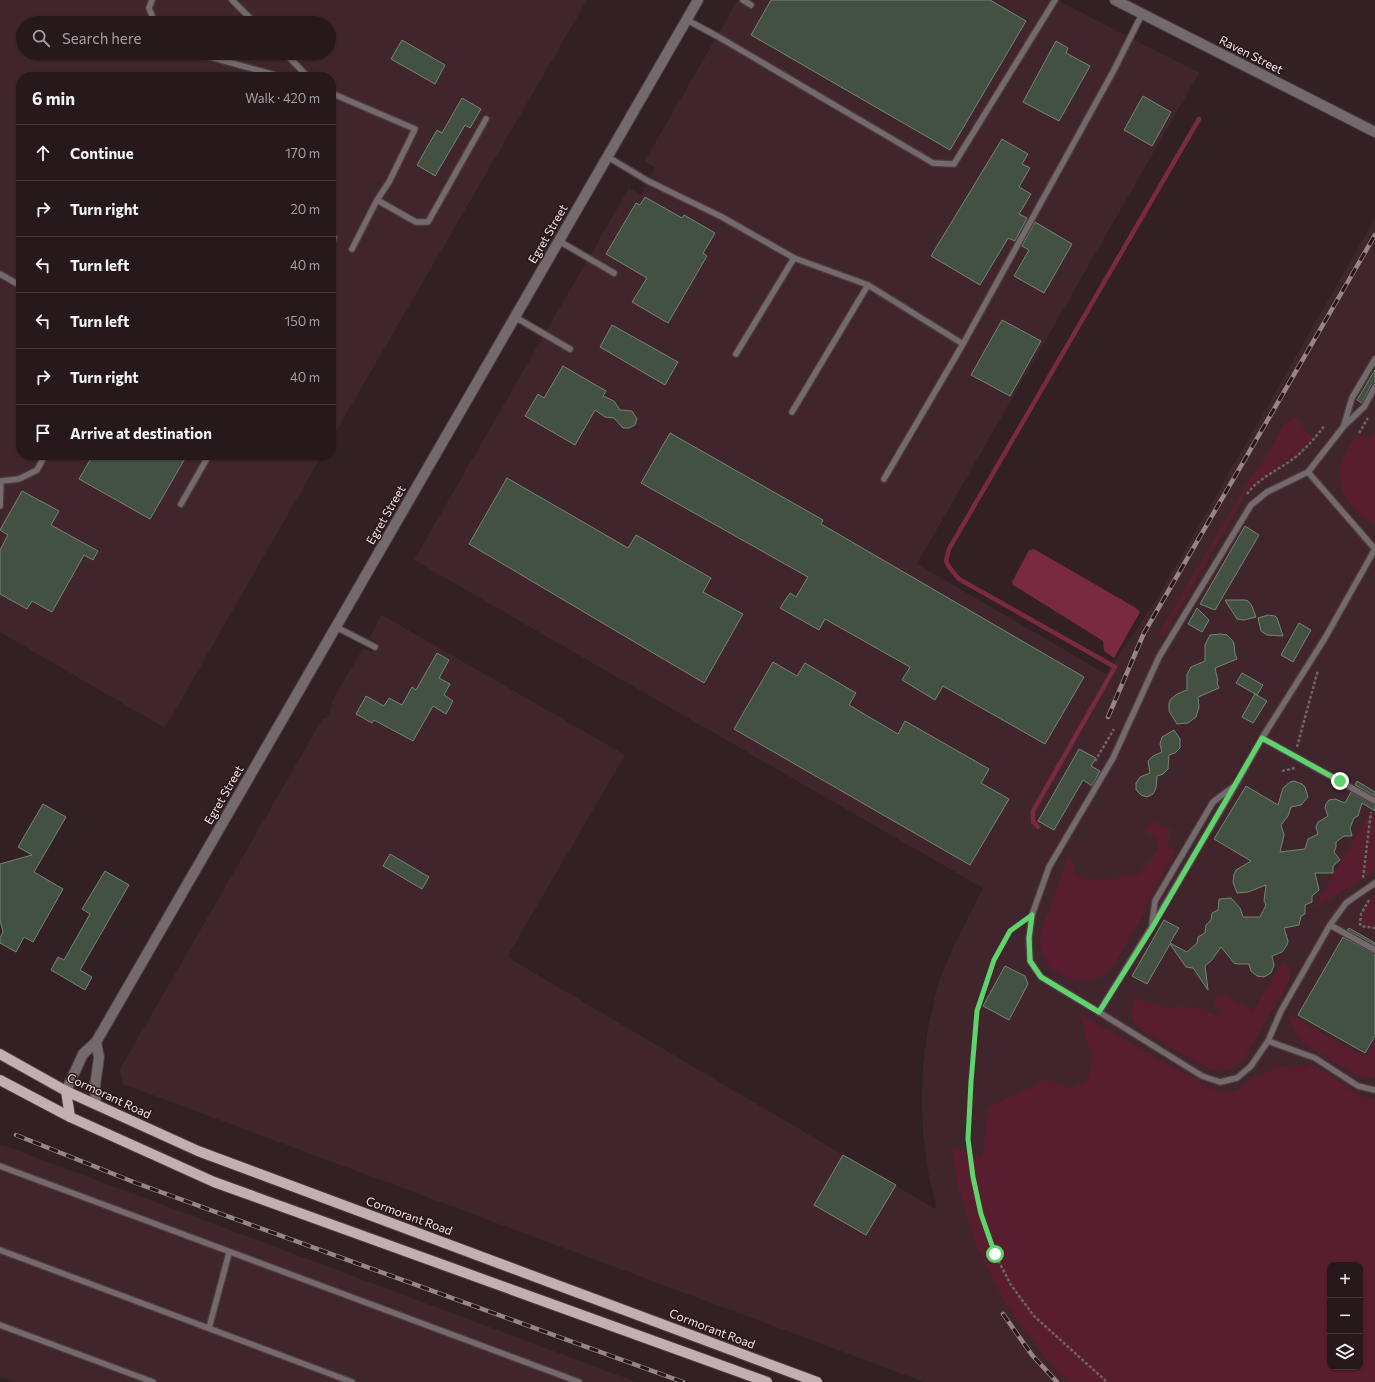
<!DOCTYPE html>
<html lang="en">
<head>
<meta charset="utf-8">
<style>
  :root { --surface:#26181b; --page:#322528; --text:#f1f3f6; --muted:#a4a0a3; --line:#42373a }
  body { margin:0; font-family:Commissioner,sans-serif; background:var(--page); color:var(--text) }
  .controls { position:absolute; right:12px; bottom:12px; display:grid; overflow:hidden; border-radius:8px; box-shadow:0 1px 3px #0004 }
  .controls button { width:36px; height:36px; display:grid; place-items:center; padding:0; border:0; border-bottom:1px solid var(--line); background:var(--surface); color:var(--text); font:20px sans-serif }
  .stop { position:absolute; width:12px; height:12px; margin:-9px; border:3px solid #5ed56c; border-radius:50%; background:#fff }
  .stop.end { background:#5ed56c; border-color:#fff; box-shadow:0 1px 4px #0008 }
  .list { margin:0; padding:0; list-style:none }
  h2 { display:flex; justify-content:space-between; align-items:center; height:52px; margin:0; padding:0 16px; font-size:17px }
  h2 small { font-size:13px; font-weight:400; color:var(--muted) }
  .list li { display:grid; grid-template-columns:26px 1fr auto; gap:12px; align-items:center; box-sizing:border-box; height:56px; padding:0 16px; border-top:1px solid var(--line) }
  .list b { display:block; font-size:15px; white-space:nowrap }
  .list em { font-size:13px; font-style:normal; color:var(--muted) }
  .icon { flex:none; width:22px; height:22px; fill:none; stroke:currentColor; stroke-width:2; stroke-linecap:round; stroke-linejoin:round }
  .map { position:relative; flex:none; width:1375px; height:1382px; overflow:hidden }
  .search { position:absolute; background:var(--surface); box-shadow:0 1px 3px #0004; left:16px; top:16px; width:320px; height:44px; display:flex; align-items:center; gap:10px; box-sizing:border-box; padding:0 14px; border-radius:22px; color:var(--muted); font-size:15px }
  .panel { position:absolute; background:var(--surface); box-shadow:0 1px 3px #0004; left:16px; top:72px; width:320px; height:388px; border-radius:16px }
  .map>svg:first-child { display:block }
  .built { fill:#40262c; fill-rule:evenodd }
  .green { fill:#581e30; fill-rule:evenodd }
  .water { fill:#792942 }
  .lines { fill:none; stroke-linecap:round; stroke-linejoin:round }
  .stream { stroke:#792942; stroke-width:4.5 }
  .building { fill:#435143; stroke:#748474 }
  .service-casing { stroke:#4d3c40; stroke-width:8 }
  .minor-casing { stroke:#4d3c40; stroke-width:12 }
  .primary-casing { stroke:#4d3c40; stroke-width:12 }
  .path { stroke:#726165; stroke-width:2.5; stroke-dasharray:3 2; stroke-linecap:butt }
  .service { stroke:#74696c; stroke-width:5.5 }
  .minor { stroke:#74696c; stroke-width:10 }
  .primary { stroke:#c3aeb2; stroke-width:10 }
  .rail-casing { stroke:#958689; stroke-width:4.5 }
  .rail { stroke:#28161b; stroke-width:3; stroke-dasharray:9; stroke-linecap:butt }
  .route { stroke:#5ed56c; stroke-width:5 }
  .labels { text-anchor:middle; stroke-width:3; stroke-linejoin:round; paint-order:stroke }
  .street-label { font-size:12px; fill:#f3e6e9; stroke:#28161b }
</style>
</head>
<body>
<div class="map">
<svg width="1375" height="1382" viewBox="0 0 1375 1382">
  <rect width="100%" height="100%" fill="#322024"/>
  <g class="built">
    <path d="M0,0H587L331,440V77H21V455H322L165,728L0,632ZM23,23H329V53H23Z"/>
    <path d="M738,0H1057L1199,73L917,564L1106,674L1158,597L1375,218V1179L1258,1382H924L123,1084L120,1069L323,718L326,719L333,705L331,703L363,648L372,652L377,643L369,638L382,615L625,755L507,957L937,1210L929,1177L923,1135L922,1099L923,1065L928,1028L939,981L954,945L983,888L414,560L629,188L641,195L655,167L644,162Z"/>
    <path d="M0,1144L636,1382H14L0,1377Z"/>
  </g>
  <g class="green">
    <path d="M1297,417L1306,432L1314,437L1296,454L1254,484L1247,491L1164,635L1157,637L1254,472L1267,456L1285,423Z"/>
    <path d="M1375,432V524C1355,513 1337,496 1340,470C1342,458 1350,446 1356,435L1370,439Z"/>
    <path d="M1371,811L1361,880L1317,907L1315,906Z"/>
    <path d="M1373,813L1375,815V872L1365,877Z"/>
    <path d="M1151,821L1171,830L1167,845L1176,852L1148,899V906L1117,960L1108,971L1098,978L1086,981L1073,980L1060,975L1050,967L1043,956L1040,944L1041,931L1069,855L1077,875L1094,881L1139,874L1157,852L1158,839L1145,832Z"/>
    <path d="M1375,895V927L1361,923C1363,912 1368,903 1375,895Z"/>
    <path d="M1282,962L1287,965L1290,973V979L1245,1057C1233,1071 1222,1074 1205,1067L1143,1031C1131,1021 1128,1014 1135,999L1176,1009L1178,1004L1203,1010L1218,1017L1221,1012L1214,1005L1215,997L1223,994L1253,1011Z"/>
    <path d="M1289,1014L1365,1057L1375,1041V1077H1365L1356,1075L1303,1043C1295,1034 1291,1026 1289,1014Z"/>
    <path d="M1081,1015L1212,1089C1233,1097 1241,1090 1255,1074L1258,1078C1275,1066 1286,1064 1307,1067L1309,1062C1318,1068 1327,1073 1336,1079C1349,1087 1358,1100 1375,1099V1382H1070L1057,1373L1003,1300L977,1246L959,1191L951,1147L982,1158L989,1107L1046,1080L1071,1089L1088,1079L1093,1057L1086,1038ZM1330,1265H1360V1367H1330Z"/>
  </g>
  <path class="water" d="M1034,549L1136,608L1140,612L1114,658L1104,651L1103,641L1013,585L1012,582L1029,550Z"/>
  <g class="lines">
    <path class="stream" d="M1038,827L1033,822V811L1115,667L959,579L949,567L946,561L949,549L1199,119"/>
  </g>
  <g class="building">
    <path d="M771,0H990L1026,21L950,150L751,35Z"/>
    <path d="M402,40L445,65L435,84L391,59Z"/>
    <path d="M1056,41L1068,48L1066,53L1090,66L1059,121L1023,102Z"/>
    <path d="M1143,96L1171,112L1152,146L1124,130Z"/>
    <path d="M462,98L481,109L470,128L465,125L435,176L417,165L437,130L442,133Z"/>
    <path d="M1002,139L1028,154L1022,164L1030,168L1019,187L1031,194L1019,214L1027,218L1015,241L1008,238L980,285L931,256Z"/>
    <path d="M645,197L682,218L684,215L715,233L703,253L707,256L668,323L632,302L647,278L606,254L636,203L640,205Z"/>
    <path d="M1035,222L1072,244L1044,293L1014,276L1029,250L1022,246Z"/>
    <path d="M1002,320L1041,341L1010,396L971,375Z"/>
    <path d="M612,325L678,362L665,385L600,347Z"/>
    <path d="M563,366L606,391L603,396L614,401L620,410L632,411L637,419L635,425L629,428H623L614,418L605,417L595,410L575,445L525,416L538,394L544,398Z"/>
    <path d="M1375,370V383L1371,385L1362,403L1357,400Z"/>
    <path d="M670,433L823,520L821,524L1084,677L1045,744L943,686L935,700L902,680L910,667L825,619L819,630L780,608L790,593L796,597L808,577L641,483Z"/>
    <path d="M93,455H187L150,519L79,479Z"/>
    <path d="M507,478L628,548L636,535L711,578L703,592L743,614L704,683L469,544Z"/>
    <path d="M22,491L59,511L51,525L98,551L93,560L84,555L52,612L32,601L27,609L0,594V550L8,535L0,530Z"/>
    <path d="M1245,526L1259,535L1215,610L1200,604Z"/>
    <path d="M1225,600H1245L1248,601L1252,606L1256,617L1244,620L1237,619Z"/>
    <path d="M1197,608L1209,620L1202,632L1188,624Z"/>
    <path d="M1268,615L1275,616L1277,618L1283,636L1267,635L1261,631L1258,618Z"/>
    <path d="M1299,623L1311,630L1293,662L1281,655Z"/>
    <path d="M1221,634L1227,635L1232,640L1234,644L1235,654L1237,659L1215,668L1218,681L1217,683L1219,688L1198,697L1199,707L1196,717L1188,723L1177,724L1169,711V703L1171,699L1177,694L1187,690V674L1191,667L1205,661V645L1210,635Z"/>
    <path d="M437,653L449,660L439,678L450,684L444,695L453,701L446,714L433,706L413,741L374,720L372,723L356,714L366,696L384,706L389,698L402,705L412,687L416,690Z"/>
    <path d="M773,662L797,676L805,663L856,693L849,705L898,734L905,721L989,769L981,783L1009,799L970,865L734,729Z"/>
    <path d="M1242,673L1263,685L1257,695L1236,683Z"/>
    <path d="M1255,694L1267,701L1253,723L1242,717Z"/>
    <path d="M1174,730L1180,739V748L1175,753L1169,755L1168,769L1163,774L1157,776L1156,788L1153,794L1147,797L1141,795L1136,790V783L1140,777L1150,773L1148,761L1153,756L1162,752L1160,744L1162,737Z"/>
    <path d="M1079,749L1096,758L1091,766L1100,771L1092,786L1083,780L1054,830L1038,821Z"/>
    <path d="M1294,781L1302,784L1305,787L1308,797L1301,805L1291,807L1288,816L1281,825L1284,835L1280,852L1305,849L1308,839L1318,834L1316,827L1318,822L1328,816L1325,808L1326,804L1329,800L1335,799L1345,803L1351,792L1375,805V811L1362,803L1358,816L1354,818L1350,828L1352,836H1344L1336,842V847L1334,852L1340,860L1333,866V873H1315L1319,890L1312,896V902L1305,905V914L1301,916L1299,925L1284,928L1288,941L1287,945L1282,952L1272,956L1274,965L1271,973L1264,977L1257,976L1251,971L1249,964H1238L1234,963L1221,947L1211,961L1205,966L1208,990L1193,968L1186,967L1170,944L1147,984L1132,976L1164,920L1179,928L1170,943L1187,952L1197,943L1198,937L1205,933L1206,925L1211,920L1212,913L1218,910L1219,899L1231,898L1240,908L1243,917H1260L1266,905L1264,901L1266,885L1248,892L1237,893L1233,882L1234,874L1236,870L1251,861L1214,839L1246,786L1278,805L1283,788L1290,782Z"/>
    <path d="M1357,781L1375,792V796L1355,785Z"/>
    <path d="M43,804L66,817L34,872L63,889L33,942L24,937L16,952L0,943V938L3,932L0,920V864L32,855L18,847Z"/>
    <path d="M390,854L429,877L422,889L383,866Z"/>
    <path d="M105,871L129,885L80,970L92,977L85,990L51,970L58,957L64,960L90,914L82,909Z"/>
    <path d="M1349,928L1375,943V945L1347,930Z"/>
    <path d="M1343,937L1375,954V1036L1365,1053L1298,1015Z"/>
    <path d="M1005,966L1025,976L1028,984L1009,1020L983,1006Z"/>
    <path d="M843,1155L896,1185L866,1235L814,1205Z"/>
  </g>
  <g class="lines">
    <defs>
      <g id="service">
        <path d="M152,0L149,8L155,23"/>
        <path d="M232,0L255,23"/>
        <path d="M743,0L751,5"/>
        <path d="M687,20L717,36L933,163L954,164L1055,0"/>
        <path d="M196,53L282,77"/>
        <path d="M285,53L308,77"/>
        <path d="M331,93L415,129L389,182L377,200L352,249"/>
        <path d="M608,157L648,181L722,217L794,258L868,285L792,412"/>
        <path d="M377,200L416,222H428L486,119"/>
        <path d="M559,241L614,273"/>
        <path d="M331,244L334,238"/>
        <path d="M0,274L21,286"/>
        <path d="M868,285L963,344"/>
        <path d="M515,317L570,349"/>
        <path d="M736,354L794,258"/>
        <path d="M1344,425L1352,398L1375,359"/>
        <path d="M1308,472L1375,549L1325,638L1262,738L1235,786L1151,928L1099,1012L1041,977L1030,961L1029,938L1032,915L1049,867L1113,758L1159,657L1251,505L1267,492L1308,472L1344,426L1364,407L1375,387"/>
        <path d="M884,479L963,344L1114,70L1142,14"/>
        <path d="M181,504L209,455"/>
        <path d="M0,506L1,481L19,479L37,470L45,455"/>
        <path d="M336,627L375,647"/>
        <path d="M1262,738L1375,801"/>
        <path d="M1375,883L1346,903L1330,925L1375,950"/>
        <path d="M1152,924L1155,901L1213,802L1233,787"/>
        <path d="M1099,1012L1202,1076L1220,1082L1237,1078L1251,1066L1268,1041L1281,1011L1330,925"/>
        <path d="M1268,1041L1315,1058L1358,1086L1375,1090"/>
        <path d="M0,1166L579,1382"/>
        <path d="M0,1250L352,1382"/>
        <path d="M0,1325L153,1382"/>
        <path d="M209,1328L229,1253"/>
      </g>
      <g id="minor">
        <path d="M1115,0L1375,132"/>
        <path d="M66,1091L83,1054L96,1042L103,1030L698,0"/>
        <path d="M96,1104L95,1086L99,1057L96,1042"/>
      </g>
      <g id="primary">
        <path d="M0,1054L66,1091L198,1151L817,1382"/>
        <path d="M0,1080L70,1117L214,1182L767,1382"/>
        <path d="M66,1091L70,1117"/>
      </g>
    </defs>
    <use href="#service" class="service-casing"/>
    <use href="#minor" class="minor-casing"/>
    <use href="#primary" class="primary-casing"/>
    <g class="path">
      <path d="M1359,433L1368,418"/>
      <path d="M1247,494C1259,477 1281,469 1297,456C1307,447 1316,437 1324,426"/>
      <path d="M1297,747L1318,670"/>
      <path d="M1095,761L1114,729"/>
      <path d="M1282,771L1295,768"/>
      <path d="M1363,878L1371,812"/>
      <path d="M1369,900L1361,914L1360,924L1361,926L1375,928"/>
      <path d="M1021,923L1010,931L994,960L977,1011L971,1082L968,1139L973,1177L981,1214L995,1254L1011,1285L1034,1316L1107,1382"/>
    </g>
    <use href="#service" class="service"/>
    <use href="#minor" class="minor"/>
    <use href="#primary" class="primary"/>
    <defs>
      <g id="rail">
        <path d="M1108,717L1144,633L1375,235"/>
        <path d="M16,1135L136,1183L683,1382"/>
        <path d="M1003,1314L1032,1355L1057,1382"/>
      </g>
    </defs>
    <use href="#rail" class="rail-casing"/>
    <use href="#rail" class="rail"/>
  </g>
  <g class="lines">
    <path class="route" d="M995,1254L981,1214L973,1177L968,1139L971,1082L977,1011L994,960L1010,931L1032,915L1029,938L1030,961L1041,977L1099,1012L1152,928L1262,738L1340,781"/>
  </g>
  <g class="labels">
    <g class="street-label">
      <text transform="translate(1251 55) rotate(27)" y="4">Raven Street</text>
      <text transform="translate(548 234) rotate(-60)" y="4">Egret Street</text>
      <text transform="translate(386 515) rotate(-60)" y="4">Egret Street</text>
      <text transform="translate(224 795) rotate(-60)" y="4">Egret Street</text>
      <text transform="translate(109 1096) rotate(25)" y="4">Cormorant Road</text>
      <text transform="translate(409 1216) rotate(20)" y="4">Cormorant Road</text>
      <text transform="translate(712 1329) rotate(21)" y="4">Cormorant Road</text>
    </g>
  </g>
</svg>
<div class="controls">
<button>+</button>
<button>−</button>
<button><svg class="icon" aria-label="layers" viewBox="0 0 24 24"><path d="M12 4l9 5-9 5-9-5zM3 14l9 5 9-5"/></svg></button>
</div>
<div class="stop" style="left:995px;top:1254px"></div>
<div class="stop end" style="left:1340px;top:781px"></div>
<div class="search"><svg class="icon" aria-label="search" viewBox="0 0 24 24"><circle cx="10" cy="10" r="6"/><path d="M15 15l6 6"/></svg>Search here</div>
<section class="panel">
<h2>6 min<small>Walk · 420 m</small></h2>
<ul class="list">
<li><svg class="icon" aria-label="ahead" viewBox="0 0 24 24"><path d="M12 20V5M6 11l6-6 6 6"/></svg><div><b>Continue</b></div><em>170 m</em></li>
<li><svg class="icon" aria-label="right" viewBox="0 0 24 24"><path d="M7 20v-9h11M14 6l5 5-5 5"/></svg><div><b>Turn right</b></div><em>20 m</em></li>
<li><svg class="icon" aria-label="left" viewBox="0 0 24 24"><path d="M17 20v-9H6M10 6l-5 5 5 5"/></svg><div><b>Turn left</b></div><em>40 m</em></li>
<li><svg class="icon" aria-label="left" viewBox="0 0 24 24"><path d="M17 20v-9H6M10 6l-5 5 5 5"/></svg><div><b>Turn left</b></div><em>150 m</em></li>
<li><svg class="icon" aria-label="right" viewBox="0 0 24 24"><path d="M7 20v-9h11M14 6l5 5-5 5"/></svg><div><b>Turn right</b></div><em>40 m</em></li>
<li><svg class="icon" aria-label="arrive" viewBox="0 0 24 24"><path d="M6 21V4h12l-3 4 3 4H6"/></svg><div><b>Arrive at destination</b></div></li>
</ul>
</section>
</div>
</body>
</html>
